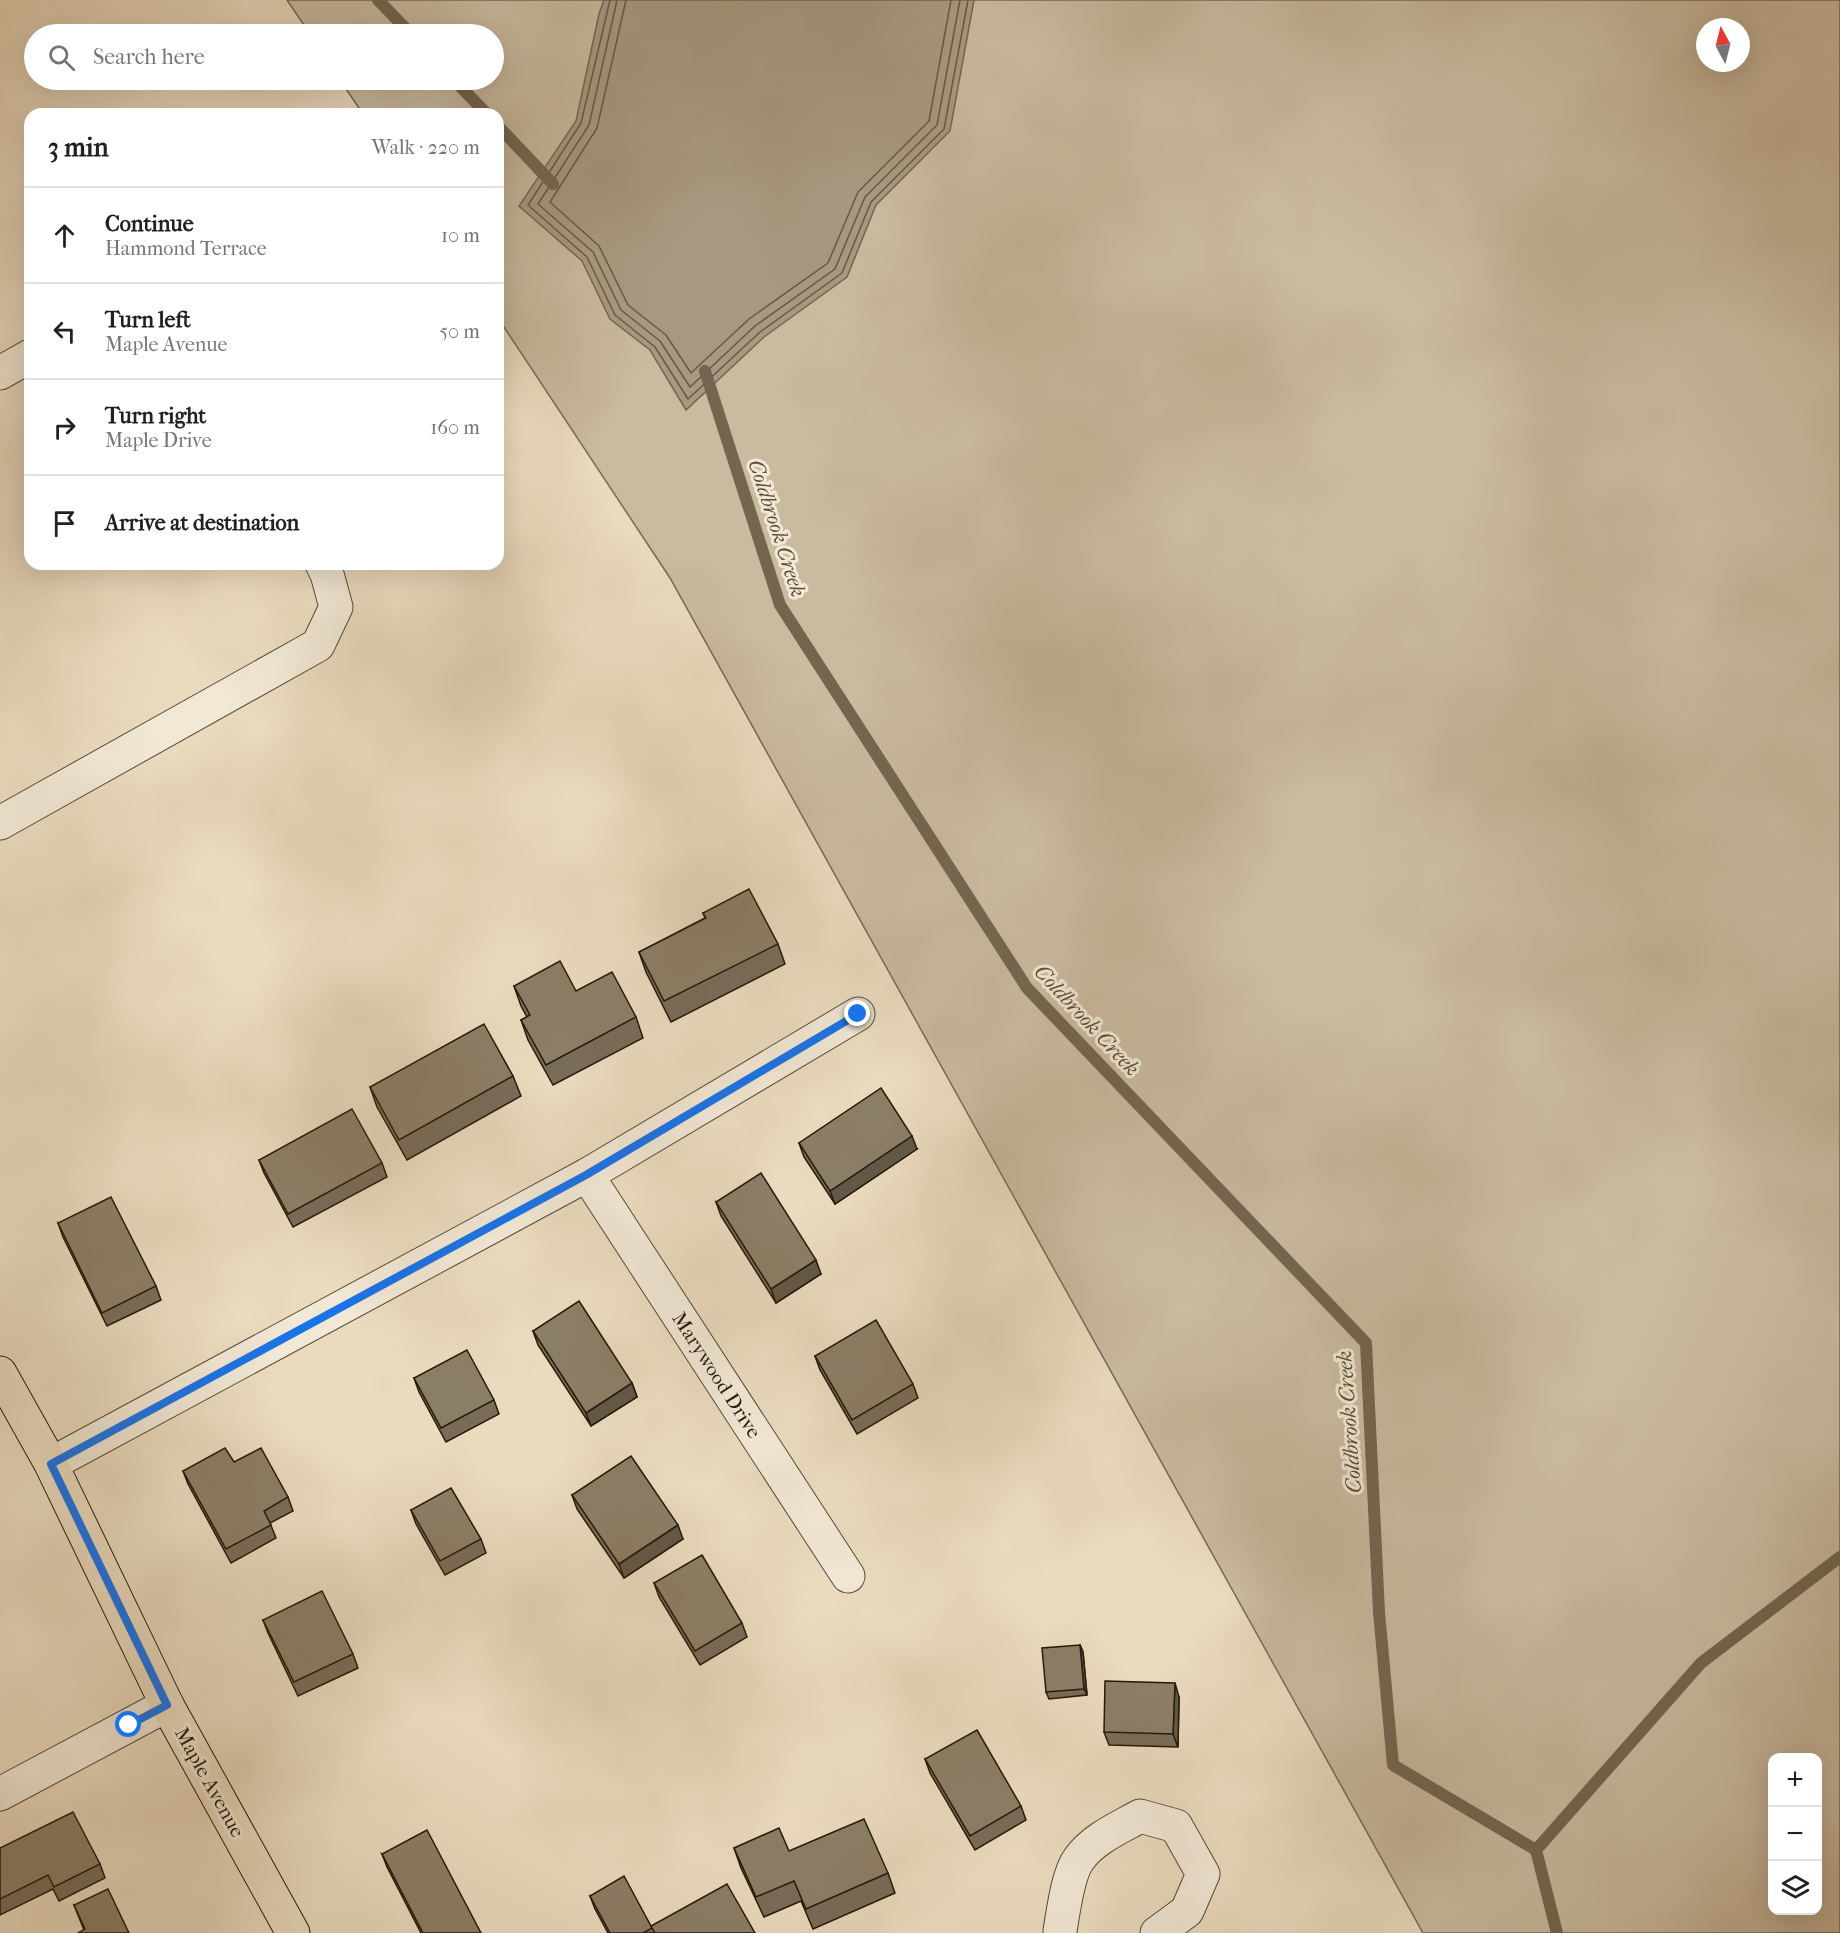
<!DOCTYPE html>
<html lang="en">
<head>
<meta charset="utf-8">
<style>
  :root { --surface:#fff; --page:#f2f2f2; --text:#202124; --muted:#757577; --line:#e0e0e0 }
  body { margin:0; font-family:"IM FELL French Canon",serif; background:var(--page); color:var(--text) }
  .controls { position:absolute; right:18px; bottom:18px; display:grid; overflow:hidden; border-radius:12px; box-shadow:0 6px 24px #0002 }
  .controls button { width:54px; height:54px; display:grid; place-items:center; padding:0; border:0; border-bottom:2px solid var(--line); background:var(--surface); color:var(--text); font:30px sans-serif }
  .compass { position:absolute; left:1696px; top:18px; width:54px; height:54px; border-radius:50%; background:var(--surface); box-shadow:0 6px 24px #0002; rotate:353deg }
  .stop { position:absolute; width:18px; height:18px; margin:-14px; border:4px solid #1a73e8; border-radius:50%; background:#fff }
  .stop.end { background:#1a73e8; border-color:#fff; box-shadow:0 2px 6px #0008 }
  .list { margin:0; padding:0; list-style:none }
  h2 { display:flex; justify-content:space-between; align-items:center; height:78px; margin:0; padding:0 24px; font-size:26px }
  h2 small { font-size:20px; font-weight:400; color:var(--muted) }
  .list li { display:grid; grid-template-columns:39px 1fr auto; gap:18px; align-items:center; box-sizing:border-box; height:96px; padding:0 24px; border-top:2px solid var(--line) }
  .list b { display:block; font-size:22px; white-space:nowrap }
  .list p { margin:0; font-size:20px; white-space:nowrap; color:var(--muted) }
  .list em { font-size:20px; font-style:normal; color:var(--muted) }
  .icon { flex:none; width:33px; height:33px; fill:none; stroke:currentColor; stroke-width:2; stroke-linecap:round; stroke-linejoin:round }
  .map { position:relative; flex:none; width:1840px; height:1933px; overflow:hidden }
  .search { position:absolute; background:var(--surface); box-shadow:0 6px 24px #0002; left:24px; top:24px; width:480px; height:66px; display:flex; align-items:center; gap:15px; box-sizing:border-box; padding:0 21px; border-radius:33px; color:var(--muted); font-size:22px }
  .panel { position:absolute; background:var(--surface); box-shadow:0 6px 24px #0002; left:24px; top:108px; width:480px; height:462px; border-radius:18px }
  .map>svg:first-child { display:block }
  .green { fill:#c9baa0; stroke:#776a54; stroke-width:1.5; fill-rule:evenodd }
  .water { fill:#a79981; stroke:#736651; stroke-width:1.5 }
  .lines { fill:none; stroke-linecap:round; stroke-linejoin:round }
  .shore { stroke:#665944; stroke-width:1.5 }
  .stream { stroke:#736651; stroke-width:12 }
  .minor-casing { stroke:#564a36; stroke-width:35 }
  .major-casing { stroke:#251908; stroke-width:35 }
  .minor { stroke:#f1e8d5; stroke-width:33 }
  .major { stroke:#eadbbf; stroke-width:33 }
  .wall { fill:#786c59; stroke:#251908; stroke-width:1.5 }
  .shaded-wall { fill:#615848; stroke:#251908; stroke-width:1.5 }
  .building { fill:#8b7e67; stroke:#251908; stroke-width:1.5 }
  .route { stroke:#1a73e8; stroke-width:8 }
  .labels { text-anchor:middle; stroke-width:6; stroke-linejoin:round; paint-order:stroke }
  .street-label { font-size:20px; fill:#251908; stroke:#f1e8d5 }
  .water-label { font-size:21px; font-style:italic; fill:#594c38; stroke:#f1e8d5 }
</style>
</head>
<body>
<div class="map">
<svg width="1840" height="1933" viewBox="0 0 1840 1933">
  <rect width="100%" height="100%" fill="#eadbbf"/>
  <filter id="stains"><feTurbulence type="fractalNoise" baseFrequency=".00333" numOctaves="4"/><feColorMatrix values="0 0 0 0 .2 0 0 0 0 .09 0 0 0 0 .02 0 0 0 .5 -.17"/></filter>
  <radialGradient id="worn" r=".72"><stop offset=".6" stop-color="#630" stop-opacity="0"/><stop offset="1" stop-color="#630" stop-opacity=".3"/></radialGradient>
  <path class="green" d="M287,0H1840V1933H1423L670,578L498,318V114H363L340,80H494V34H310ZM1705,27H1741V63H1705ZM1772,1758H1818V1910H1772Z"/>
  <path class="water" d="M604,0H974L950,131L876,205L847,277L764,337L686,410L650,350L610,319L582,261L519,206L576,121L599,14Z"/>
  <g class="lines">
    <g class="shore">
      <path d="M610,0L581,123L528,205L587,257L615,315L655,347L688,399L760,332L842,273L871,202L944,129L968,0"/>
      <path d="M617,0L589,125L538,204L593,252L621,310L660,341L690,387L755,326L835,269L865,197L937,125L960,0"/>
      <path d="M626,0L597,128L550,202L599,246L628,305L666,335L691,373L749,319L828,263L858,192L929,121L951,0"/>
    </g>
    <g class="stream">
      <path d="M378,0L411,34"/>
      <path d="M454,80L487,114"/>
      <path d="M498,126L553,184"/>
      <path d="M705,371L780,605L1027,988L1366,1343L1379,1612L1393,1765L1536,1850L1557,1933"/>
      <path d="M1536,1850L1701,1663L1840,1557"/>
    </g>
    <defs>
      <g id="minor">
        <path d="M0,373L30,356"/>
        <path d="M0,823L318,645L336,607L327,574L322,564"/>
        <path d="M587,1175L848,1576"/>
        <path d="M51,1464L587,1175L858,1014"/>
        <path d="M0,1794L167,1705"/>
        <path d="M1060,1931C1063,1913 1068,1873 1079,1859C1093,1839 1119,1828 1140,1816L1176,1826L1203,1874L1187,1911L1157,1933"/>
      </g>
      <path id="major" d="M0,1373L51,1464L167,1705L293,1933"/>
    </defs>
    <use href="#minor" class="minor-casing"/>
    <use href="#major" class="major-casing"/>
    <use href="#minor" class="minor"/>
    <use href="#major" class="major"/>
  </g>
  <g class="wall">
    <path d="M703,913L778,944L785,964L671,1022L646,972L639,952L705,918Z"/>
    <path d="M514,986L576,991L636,1017L643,1038L553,1085L528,1040L521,1020L527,1017L521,1006Z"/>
    <path d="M513,1076L521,1096L407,1160L377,1107L370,1087Z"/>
    <path d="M799,1143L917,1149L835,1204L804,1157Z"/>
    <path d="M259,1160L382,1163L387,1177L293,1227L264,1173Z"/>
    <path d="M716,1202L821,1274L776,1303L721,1216Z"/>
    <path d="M58,1223L156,1286L161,1300L107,1326L63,1237Z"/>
    <path d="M533,1331L632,1383L637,1397L591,1426L538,1345Z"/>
    <path d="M815,1356L913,1384L918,1398L857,1434L820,1370Z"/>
    <path d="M414,1378L494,1400L499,1414L446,1442L419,1392Z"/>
    <path d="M234,1462L288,1497L293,1511L270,1523L276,1538L231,1563L188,1484L183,1471Z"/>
    <path d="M572,1495L683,1539L624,1578L577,1509Z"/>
    <path d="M411,1510L481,1539L486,1553L445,1575L416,1524Z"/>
    <path d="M654,1583L742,1623L747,1637L700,1665L659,1597Z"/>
    <path d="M263,1620L353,1654L358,1668L298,1696L268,1633Z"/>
    <path d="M1080,1645L1083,1652L1087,1695L1049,1699L1046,1692Z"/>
    <path d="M1179,1697L1178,1747L1109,1745L1104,1732Z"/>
    <path d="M925,1759L1021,1806L1026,1820L975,1850L930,1773Z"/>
    <path d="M0,1848L100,1864L105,1878L59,1901L53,1889L0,1915Z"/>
    <path d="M734,1848L789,1851L888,1873L895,1893L813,1929L801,1901L764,1917L741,1868Z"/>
    <path d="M382,1854L481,1933H421L387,1867Z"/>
    <path d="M590,1896L651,1926L755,1933H608L595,1909Z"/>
    <path d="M74,1905L129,1933L84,1930Z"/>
  </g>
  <g class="shaded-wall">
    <path d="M912,1136L917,1149L835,1204L830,1191Z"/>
    <path d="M816,1260L821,1274L776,1303L771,1289Z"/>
    <path d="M632,1383L637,1397L591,1426L586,1413Z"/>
    <path d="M678,1525L683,1539L624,1578L619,1564Z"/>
    <path d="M1080,1645L1083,1652L1087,1695L1084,1689Z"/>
    <path d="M1175,1683L1179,1697L1178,1747L1173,1734Z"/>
  </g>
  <g class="building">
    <path d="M749,889L778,944L664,1001L639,952L706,918L703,913Z"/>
    <path d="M560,961L576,991L612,972L636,1017L546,1065L521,1020L530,1015L514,986Z"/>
    <path d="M484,1024L513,1076L399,1140L370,1087Z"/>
    <path d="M881,1088L912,1136L830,1191L799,1143Z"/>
    <path d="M352,1109L382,1163L288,1214L259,1160Z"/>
    <path d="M761,1173L816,1260L771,1289L716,1202Z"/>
    <path d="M111,1197L156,1286L102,1313L58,1223Z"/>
    <path d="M579,1301L632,1383L586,1413L533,1331Z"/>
    <path d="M876,1320L913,1384L852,1420L815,1356Z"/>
    <path d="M467,1350L494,1400L441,1428L414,1378Z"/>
    <path d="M225,1448L234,1462L261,1448L288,1497L264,1511L271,1525L226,1549L183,1471Z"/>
    <path d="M631,1456L678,1525L619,1564L572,1495Z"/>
    <path d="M451,1488L481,1539L440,1561L411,1510Z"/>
    <path d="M702,1555L742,1623L695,1651L654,1583Z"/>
    <path d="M322,1591L353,1654L294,1682L263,1620Z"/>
    <path d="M1080,1645L1084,1689L1046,1692L1042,1648Z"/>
    <path d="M1105,1681L1175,1683L1173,1734L1104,1732Z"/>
    <path d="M977,1730L1021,1806L970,1836L925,1759Z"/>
    <path d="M73,1812L100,1864L54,1887L48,1875L0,1899V1848Z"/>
    <path d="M864,1819L888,1873L806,1909L794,1881L756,1897L734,1848L779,1828L789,1851Z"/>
    <path d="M427,1830L481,1933H423L382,1854Z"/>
    <path d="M624,1876L652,1928L643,1933H610L590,1896Z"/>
    <path d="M727,1884L755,1933H655L651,1926Z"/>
    <path d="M108,1889L129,1933H78L85,1929L74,1905Z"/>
  </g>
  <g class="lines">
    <path class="route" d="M129,1725L167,1705L51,1464L586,1175L858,1014"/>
  </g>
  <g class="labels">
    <g class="street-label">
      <text transform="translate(717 1375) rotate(57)" y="7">Marywood Drive</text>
      <text transform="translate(210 1782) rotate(61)" y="7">Maple Avenue</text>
    </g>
    <g class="water-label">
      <text transform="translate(777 528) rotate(72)" y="7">Coldbrook Creek</text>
      <text transform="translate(1087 1020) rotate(47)" y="7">Coldbrook Creek</text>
      <text transform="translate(1349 1422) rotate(-94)" y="7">Coldbrook Creek</text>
    </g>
  </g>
  <rect width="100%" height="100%" filter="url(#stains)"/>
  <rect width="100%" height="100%" fill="url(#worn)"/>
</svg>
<div class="controls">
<button>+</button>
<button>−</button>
<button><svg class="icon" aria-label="layers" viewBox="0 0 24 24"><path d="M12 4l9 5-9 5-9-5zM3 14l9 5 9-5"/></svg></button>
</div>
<svg class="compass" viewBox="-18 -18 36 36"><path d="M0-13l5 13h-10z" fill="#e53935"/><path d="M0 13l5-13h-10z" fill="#757577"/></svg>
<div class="stop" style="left:129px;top:1725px"></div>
<div class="stop end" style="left:858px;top:1014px"></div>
<div class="search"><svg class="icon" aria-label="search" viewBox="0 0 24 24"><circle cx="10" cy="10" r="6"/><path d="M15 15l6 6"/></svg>Search here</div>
<section class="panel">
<h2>3 min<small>Walk · 220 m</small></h2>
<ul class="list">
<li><svg class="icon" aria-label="ahead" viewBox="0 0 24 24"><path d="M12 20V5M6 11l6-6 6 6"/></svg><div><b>Continue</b><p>Hammond Terrace</p></div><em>10 m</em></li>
<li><svg class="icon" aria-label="left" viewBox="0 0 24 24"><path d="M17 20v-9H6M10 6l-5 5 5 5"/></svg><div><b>Turn left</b><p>Maple Avenue</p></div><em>50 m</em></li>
<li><svg class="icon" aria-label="right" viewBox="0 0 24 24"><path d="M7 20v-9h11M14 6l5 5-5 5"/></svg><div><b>Turn right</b><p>Maple Drive</p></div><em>160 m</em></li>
<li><svg class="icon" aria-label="arrive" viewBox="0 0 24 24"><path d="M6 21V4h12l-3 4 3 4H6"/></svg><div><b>Arrive at destination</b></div></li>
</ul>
</section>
</div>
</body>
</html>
